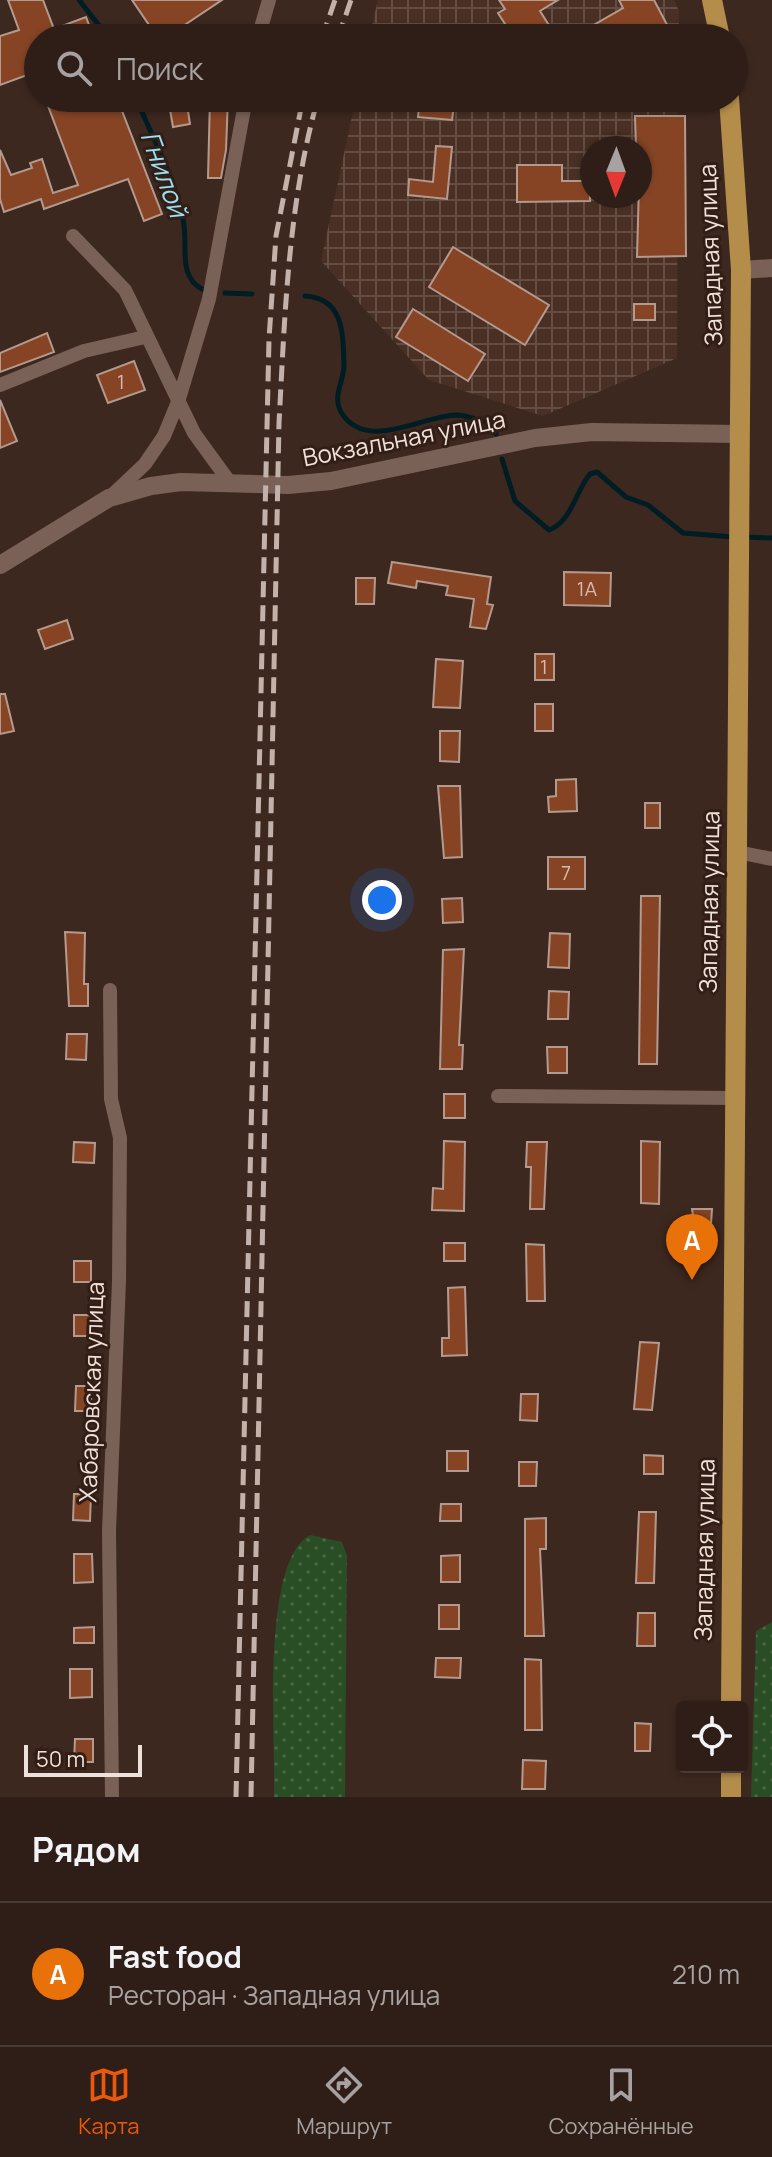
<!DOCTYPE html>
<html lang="ru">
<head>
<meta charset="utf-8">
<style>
  :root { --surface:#2e1e17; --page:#362720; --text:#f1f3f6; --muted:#a7a2a1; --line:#493c36; --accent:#ea580c }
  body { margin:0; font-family:Manrope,sans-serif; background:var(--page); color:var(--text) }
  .controls { position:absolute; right:24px; bottom:24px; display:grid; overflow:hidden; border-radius:8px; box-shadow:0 2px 6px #0004 }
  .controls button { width:72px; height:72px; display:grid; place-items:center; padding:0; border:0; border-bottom:2px solid var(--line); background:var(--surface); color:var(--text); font:40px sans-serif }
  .compass { position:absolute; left:580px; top:136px; width:72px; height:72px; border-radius:50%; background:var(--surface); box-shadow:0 2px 6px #0004; rotate:181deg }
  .scale { position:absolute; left:24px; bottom:20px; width:118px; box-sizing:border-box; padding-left:8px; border:4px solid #eee0da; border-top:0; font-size:22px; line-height:28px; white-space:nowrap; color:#eee0da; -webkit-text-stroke:6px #331e15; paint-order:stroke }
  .you { position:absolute; left:382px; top:900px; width:28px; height:28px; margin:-20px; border:6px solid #fff; border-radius:50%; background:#1a73e8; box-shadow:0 0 0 12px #1a73e833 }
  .badge { display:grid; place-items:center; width:52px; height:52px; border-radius:50%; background:var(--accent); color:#fff; font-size:26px; font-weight:700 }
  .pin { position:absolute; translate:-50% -66px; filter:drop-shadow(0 2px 4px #0008) }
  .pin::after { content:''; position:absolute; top:42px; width:28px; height:24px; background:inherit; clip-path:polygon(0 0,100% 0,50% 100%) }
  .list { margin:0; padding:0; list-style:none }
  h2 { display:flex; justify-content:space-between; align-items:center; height:104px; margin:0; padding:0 32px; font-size:34px }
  h2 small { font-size:26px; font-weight:400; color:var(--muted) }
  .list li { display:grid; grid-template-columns:52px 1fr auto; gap:24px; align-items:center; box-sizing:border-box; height:144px; padding:0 32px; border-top:2px solid var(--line) }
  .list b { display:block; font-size:30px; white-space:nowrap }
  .list p { margin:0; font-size:26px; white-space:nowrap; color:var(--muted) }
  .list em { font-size:26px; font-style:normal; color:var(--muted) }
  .icon { flex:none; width:44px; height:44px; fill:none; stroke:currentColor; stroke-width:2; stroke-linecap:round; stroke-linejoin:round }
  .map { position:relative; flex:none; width:772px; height:1797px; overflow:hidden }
  .search { position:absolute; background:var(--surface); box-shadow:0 2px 6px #0004; left:24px; right:24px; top:24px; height:88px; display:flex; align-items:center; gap:20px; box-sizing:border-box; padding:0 28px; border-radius:44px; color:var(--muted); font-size:30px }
  .sheet { height:248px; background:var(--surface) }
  nav { display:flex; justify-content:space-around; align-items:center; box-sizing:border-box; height:112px; border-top:2px solid var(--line); background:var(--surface); font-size:22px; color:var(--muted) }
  nav a { display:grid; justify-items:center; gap:4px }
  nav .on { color:var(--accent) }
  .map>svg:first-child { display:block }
  .industrial { fill:url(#industrial-grid); fill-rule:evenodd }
  .grass { fill:url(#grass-dots) }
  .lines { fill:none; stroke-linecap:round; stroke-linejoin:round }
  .stream { stroke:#001d24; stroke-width:5 }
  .building { fill:#864425; stroke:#b49a8e; stroke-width:2 }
  .minor { stroke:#7a6157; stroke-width:14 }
  .secondary { stroke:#7a6157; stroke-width:18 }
  .primary { stroke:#b48d4b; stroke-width:20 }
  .rail { stroke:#c2b2ab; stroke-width:5; stroke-dasharray:16 8; stroke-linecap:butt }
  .labels { text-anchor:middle; stroke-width:6; stroke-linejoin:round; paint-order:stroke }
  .number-label { font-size:20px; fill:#d4b9ad }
  .street-label { font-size:24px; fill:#eee0da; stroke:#331e15 }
  .water-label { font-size:26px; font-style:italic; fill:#97e1f5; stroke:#331e15 }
</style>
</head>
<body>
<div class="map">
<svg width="772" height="1797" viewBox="0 0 772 1797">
  <defs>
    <pattern id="industrial-grid" width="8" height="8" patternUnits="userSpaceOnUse" patternTransform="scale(2)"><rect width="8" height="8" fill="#4a3024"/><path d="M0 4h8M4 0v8" fill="none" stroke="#644e43"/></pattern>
    <pattern id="grass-dots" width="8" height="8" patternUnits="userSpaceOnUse" patternTransform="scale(2)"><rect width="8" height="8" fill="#294d24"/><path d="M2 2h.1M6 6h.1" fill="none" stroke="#486643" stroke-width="1.8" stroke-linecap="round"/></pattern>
  </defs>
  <rect width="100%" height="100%" fill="#3d281f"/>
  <g class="industrial">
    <path d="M378,0H674L679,11V38H369Z"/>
    <path d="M356,98H678L677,358L543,416L429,380L321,261ZM592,148H640V196H592Z"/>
  </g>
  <g class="grass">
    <path d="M310,1535L342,1542L347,1555L345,1797H274C276,1742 260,1562 310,1535Z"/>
    <path d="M772,1622V1797H751L756,1631Z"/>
  </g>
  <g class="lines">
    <g class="stream">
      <path d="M79,0L109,38"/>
      <path d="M136,98C152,137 174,177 183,219C189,245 176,277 204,290"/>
      <path d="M225,293L252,294"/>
      <path d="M305,296C344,298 343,334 344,365C344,381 332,396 341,412C366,453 421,416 456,415C468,415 479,421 491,424L496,434"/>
      <path d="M502,459L515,501L549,530C572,521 575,492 590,474L597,472L626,497L648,505L683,533L733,537"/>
      <path d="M743,537L772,538"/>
    </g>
  </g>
  <g class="building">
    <path d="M8,0H43L54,29L86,17L94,38H38V71L0,85V36L19,30Z"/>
    <path d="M132,0H222L165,38H126L149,25Z"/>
    <path d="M499,0H558L540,11L557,38H514L498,13L505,9Z"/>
    <path d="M619,0H654L674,38H571L623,8Z"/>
    <path d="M45,98H117L162,214L144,221L128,179L44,209L41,199L4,212L0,199V150L11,175L32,168L30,163L42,159L53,193L78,185Z"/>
    <path d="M168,98H186L190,124L173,127Z"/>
    <path d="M210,98H228L226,150L221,178H208Z"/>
    <path d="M420,98H455L452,120L418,117Z"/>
    <path d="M635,116H685L686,256L637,257L640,148H636Z"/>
    <path d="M436,146L452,147L447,199L408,195L409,179L433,182Z"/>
    <path d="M517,165H562V181H590V201L517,202Z"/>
    <path d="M453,247L549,305L525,345L429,287Z"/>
    <rect x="634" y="304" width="21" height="16"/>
    <path d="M413,309L485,354L468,381L396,337Z"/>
    <path d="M47,333L54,352L0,372V353Z"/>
    <path d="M134,361L145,390L108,403L97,375Z"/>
    <path d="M0,400L17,441L0,448Z"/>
    <path d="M392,562L491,577L487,604L493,605L486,629L470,627L474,599L446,595L448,586L417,581L416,588L388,583Z"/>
    <path d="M564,572L611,573L610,606L564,605Z"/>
    <path d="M356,578H375L374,604H356Z"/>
    <path d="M67,620L73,639L45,649L38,630Z"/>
    <rect x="535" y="654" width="19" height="26"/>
    <path d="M436,659L463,661L460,708L433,707Z"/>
    <path d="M0,694H5L14,731L0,734Z"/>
    <rect x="535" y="704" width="18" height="27"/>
    <path d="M440,731H460L459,762L440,761Z"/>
    <path d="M576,779L577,811L549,812L548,797L556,796V780Z"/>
    <path d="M438,786H460L462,857L444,858Z"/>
    <rect x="645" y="803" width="15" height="25"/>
    <rect x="548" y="857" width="37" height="32"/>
    <path d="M641,896H660L657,1064H639Z"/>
    <path d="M462,898L463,922L443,923L442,899Z"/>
    <path d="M65,932L85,933L84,984H88V1006H69Z"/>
    <path d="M550,933L570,934L569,968L548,967Z"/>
    <path d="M464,949L459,1045H463L462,1069H440L443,950Z"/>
    <path d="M549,991L569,992L568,1019H548Z"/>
    <path d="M67,1034H87L86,1060L66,1059Z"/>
    <path d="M547,1047H567V1073H548Z"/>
    <rect x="444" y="1094" width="21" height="24"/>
    <path d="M444,1141L465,1142L464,1211L432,1210L433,1188L443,1189Z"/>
    <path d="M641,1141L660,1142L659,1204L641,1203Z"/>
    <path d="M74,1142L95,1143L94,1163L73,1162Z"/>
    <path d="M527,1142H547L544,1209H530L531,1167H526Z"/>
    <path d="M692,1209H712L710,1239L697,1240Z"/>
    <rect x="444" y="1243" width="21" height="18"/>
    <path d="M526,1244L544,1245L545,1301H527Z"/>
    <rect x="74" y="1261" width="17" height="21"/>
    <path d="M465,1287L467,1355L442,1356V1338H449L448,1288Z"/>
    <rect x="74" y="1315" width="19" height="21"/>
    <path d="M640,1342L659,1343L652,1410L634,1409Z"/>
    <path d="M76,1386H91V1411H75Z"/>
    <path d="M521,1394H538L537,1421L520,1420Z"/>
    <rect x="447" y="1451" width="21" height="20"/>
    <path d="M644,1455L663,1456V1474H644Z"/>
    <path d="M519,1462H537L536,1486H519Z"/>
    <path d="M74,1494H91L90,1521L73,1520Z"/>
    <path d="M441,1504H461V1521H440Z"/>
    <path d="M639,1512H656L654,1583H636Z"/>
    <path d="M546,1518V1549H540L544,1636H525V1519Z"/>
    <path d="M74,1554H92L93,1582L74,1583Z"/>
    <path d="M460,1555V1582H441V1556Z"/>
    <rect x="439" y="1605" width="20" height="24"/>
    <path d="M638,1613H655V1646H637Z"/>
    <path d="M94,1627V1643H74V1628Z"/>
    <path d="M436,1658H461L460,1678L435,1677Z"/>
    <path d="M525,1659L541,1660L542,1730H525Z"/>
    <path d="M70,1669H92V1697L70,1698Z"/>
    <path d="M635,1723L651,1724L650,1751H635Z"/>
    <path d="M75,1739H93V1762H74Z"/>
    <path d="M523,1760L546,1761L545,1789H522Z"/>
  </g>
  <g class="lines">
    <g class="minor">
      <path d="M258,38L269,0"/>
      <path d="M73,236L125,290L194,433L231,484"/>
      <path d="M0,385L84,351L145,337"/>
      <path d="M109,498L145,464L164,436L178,402L209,299L246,98"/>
      <path d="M737,852L772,859"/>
      <path d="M110,990L111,1099L120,1138L119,1281L109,1531L112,1797"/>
      <path d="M498,1096L734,1098"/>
    </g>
    <g class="secondary">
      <path d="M741,270L772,268"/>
      <path d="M0,565L109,498L151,486L181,482L288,485L331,481L535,438L592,432L740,434"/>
    </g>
    <g class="primary">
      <path d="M712,0L720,38"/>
      <path d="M729,98L741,270L731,1707"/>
      <path d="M731,1767V1797"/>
    </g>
    <g class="rail">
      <path d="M322,38L335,0"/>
      <path d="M338,38L351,0"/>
      <path d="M236,1797L269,339L276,236L303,98"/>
      <path d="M251,1797L279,423C285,313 288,204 318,98"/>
    </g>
  </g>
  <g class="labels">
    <g class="number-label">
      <text x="121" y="389">1</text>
      <text x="587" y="596">1А</text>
      <text x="544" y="674">1</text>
      <text x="566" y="880">7</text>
    </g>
    <g class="street-label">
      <text transform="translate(711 255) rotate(-92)" y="8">Западная улица</text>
      <text transform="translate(404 439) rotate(-11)" y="8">Вокзальная улица</text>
      <text transform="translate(710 902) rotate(-89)" y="8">Западная улица</text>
      <text transform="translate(92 1392) rotate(-88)" y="8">Хабаровская улица</text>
      <text transform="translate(705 1550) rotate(-89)" y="8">Западная улица</text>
    </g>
    <g class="water-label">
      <text transform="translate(164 174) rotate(70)" y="9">Гнилой</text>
    </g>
  </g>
</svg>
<div class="controls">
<button><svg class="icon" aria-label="locate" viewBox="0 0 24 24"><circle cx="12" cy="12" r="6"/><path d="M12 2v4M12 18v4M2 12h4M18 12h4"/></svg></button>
</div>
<svg class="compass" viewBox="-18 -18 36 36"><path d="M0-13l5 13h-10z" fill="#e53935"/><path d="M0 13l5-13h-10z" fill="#a7a2a1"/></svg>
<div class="scale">50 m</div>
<div class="you"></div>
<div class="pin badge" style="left:692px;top:1280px;background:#e8710a">A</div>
<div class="search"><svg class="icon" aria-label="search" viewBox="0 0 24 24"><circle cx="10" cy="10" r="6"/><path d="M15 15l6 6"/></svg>Поиск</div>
</div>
<section class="sheet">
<h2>Рядом<small></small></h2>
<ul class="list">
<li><span class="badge" style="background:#e8710a">A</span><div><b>Fast food</b><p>Ресторан · Западная улица</p></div><em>210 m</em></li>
</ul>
</section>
<nav>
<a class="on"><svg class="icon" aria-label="map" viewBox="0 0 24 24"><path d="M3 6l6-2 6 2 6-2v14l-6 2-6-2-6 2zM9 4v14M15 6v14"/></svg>Карта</a>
<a><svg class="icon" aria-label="directions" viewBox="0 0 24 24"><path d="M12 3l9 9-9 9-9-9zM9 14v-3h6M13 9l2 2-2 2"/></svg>Маршрут</a>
<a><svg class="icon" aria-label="saved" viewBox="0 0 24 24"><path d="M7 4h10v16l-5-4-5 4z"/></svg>Сохранённые</a>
</nav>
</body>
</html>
